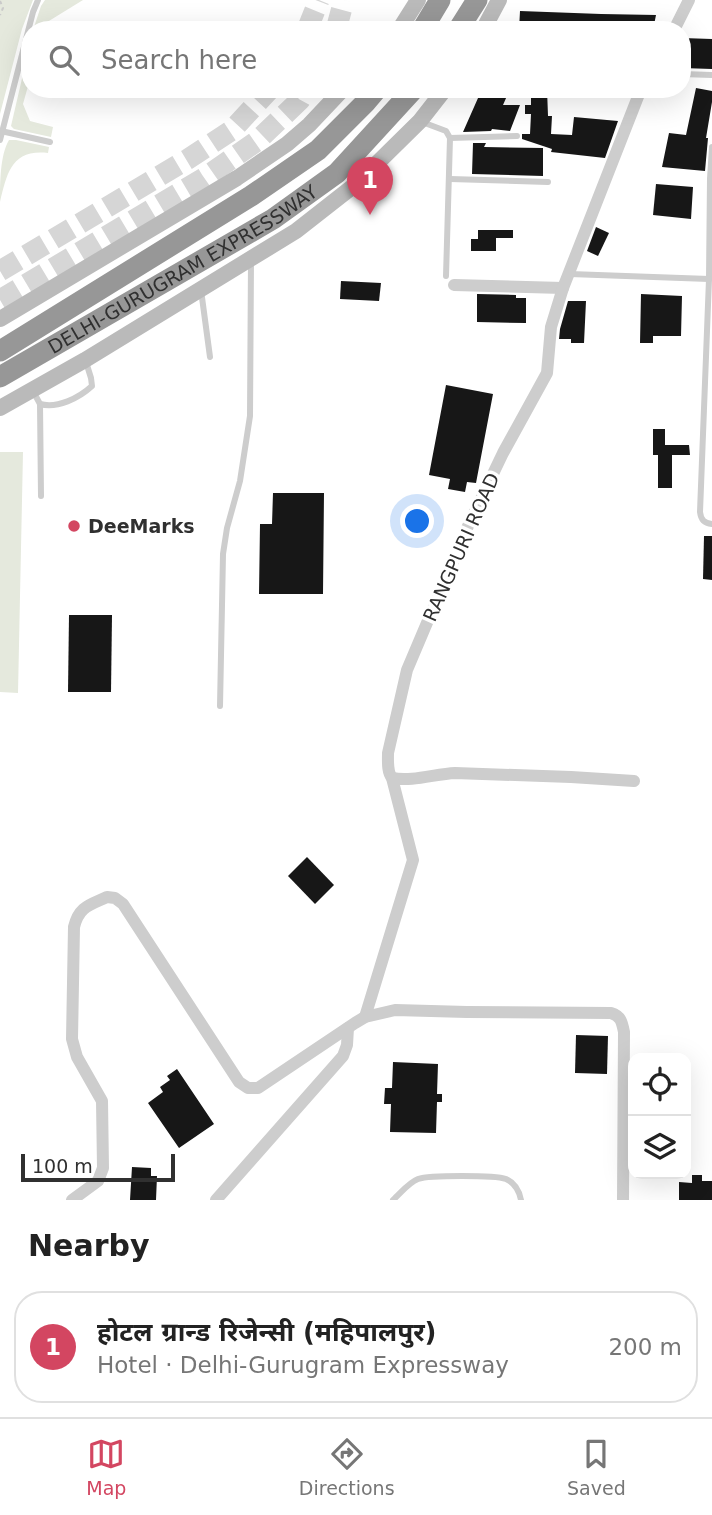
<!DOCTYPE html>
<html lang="en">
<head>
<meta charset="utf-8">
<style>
  :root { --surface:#fff; --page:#f6f6f6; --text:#222; --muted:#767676; --line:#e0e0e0; --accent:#d34661 }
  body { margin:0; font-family:"DejaVu Sans","Noto Sans Devanagari",sans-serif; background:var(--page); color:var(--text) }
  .controls { position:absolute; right:21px; bottom:21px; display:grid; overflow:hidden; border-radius:14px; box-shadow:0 7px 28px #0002 }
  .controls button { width:63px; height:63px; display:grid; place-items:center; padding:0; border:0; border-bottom:2px solid var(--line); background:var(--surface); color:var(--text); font:35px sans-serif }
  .scale { position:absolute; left:21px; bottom:18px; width:154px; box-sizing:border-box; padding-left:7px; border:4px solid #303030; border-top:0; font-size:19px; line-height:24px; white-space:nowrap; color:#303030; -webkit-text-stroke:5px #fff; paint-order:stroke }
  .you { position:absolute; left:418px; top:522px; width:24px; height:24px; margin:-18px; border:5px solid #fff; border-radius:50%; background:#1a73e8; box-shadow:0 0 0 10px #1a73e833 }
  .badge { display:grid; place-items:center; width:46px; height:46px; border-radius:50%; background:var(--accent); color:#fff; font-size:23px; font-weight:700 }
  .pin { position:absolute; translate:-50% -58px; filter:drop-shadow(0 2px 4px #0008) }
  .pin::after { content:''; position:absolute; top:37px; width:24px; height:21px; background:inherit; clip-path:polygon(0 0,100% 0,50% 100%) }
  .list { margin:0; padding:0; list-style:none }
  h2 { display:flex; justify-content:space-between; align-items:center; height:91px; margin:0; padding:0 28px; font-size:30px }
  h2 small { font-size:23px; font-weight:400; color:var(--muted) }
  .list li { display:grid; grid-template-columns:46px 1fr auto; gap:21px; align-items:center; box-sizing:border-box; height:112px; margin:0 14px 14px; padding:0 14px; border:2px solid var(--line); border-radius:28px }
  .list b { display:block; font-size:26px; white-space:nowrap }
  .list p { margin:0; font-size:23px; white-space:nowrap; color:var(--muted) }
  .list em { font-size:23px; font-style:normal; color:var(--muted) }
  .icon { flex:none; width:38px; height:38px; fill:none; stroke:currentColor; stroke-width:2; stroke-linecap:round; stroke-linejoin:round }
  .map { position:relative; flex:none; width:712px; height:1200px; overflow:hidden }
  .search { position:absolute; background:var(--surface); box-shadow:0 7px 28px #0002; left:21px; right:21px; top:21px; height:77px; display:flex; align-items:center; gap:18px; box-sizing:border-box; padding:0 24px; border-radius:28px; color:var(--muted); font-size:26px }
  .sheet { height:217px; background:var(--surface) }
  nav { display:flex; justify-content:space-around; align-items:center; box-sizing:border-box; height:98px; border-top:2px solid var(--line); background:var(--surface); font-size:19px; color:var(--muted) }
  nav a { display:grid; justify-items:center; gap:4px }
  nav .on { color:var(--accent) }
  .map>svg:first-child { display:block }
  .green { fill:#e5e9dd }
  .building { fill:#171717 }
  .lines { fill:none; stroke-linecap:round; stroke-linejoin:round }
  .highway-tunnel { stroke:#d6d6d6; stroke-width:21; stroke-dasharray:21 10; stroke-linecap:butt }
  .path { stroke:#cacaca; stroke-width:2; stroke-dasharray:3.5 3.5; stroke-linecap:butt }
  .lane { stroke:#cdcdcd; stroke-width:6 }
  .street { stroke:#cdcdcd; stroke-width:12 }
  .secondary { stroke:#bababa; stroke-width:16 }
  .highway { stroke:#979797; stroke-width:21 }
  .poi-dot { fill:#d34661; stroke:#fff; stroke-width:2.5 }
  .labels { text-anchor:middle; stroke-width:7; stroke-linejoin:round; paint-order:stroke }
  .street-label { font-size:19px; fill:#303030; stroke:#fff }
  .poi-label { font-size:19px; font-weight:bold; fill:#303030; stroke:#fff; text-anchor:start }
</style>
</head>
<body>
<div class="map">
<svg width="712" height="1200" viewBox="0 0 712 1200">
  <rect width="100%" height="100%" fill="#fff"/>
  <g class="green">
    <path d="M0,0H33L22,29L0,114Z"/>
    <path d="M45,0H83L44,24L42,30H33L41,6Z"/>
    <path d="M30,44V79L23,104L30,121L53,127L51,137L14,129L11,126Z"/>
    <path d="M9,140H16L49,147L48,153C11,149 7,174 0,202C0,183 0,155 9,140Z"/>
    <path d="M0,452H23L18,693L0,692Z"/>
  </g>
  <g class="building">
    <path d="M520,11L601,14L656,15L653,30H519Z"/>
    <path d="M682,38L712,39V69L682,68Z"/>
    <path d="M696,88L712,91V102L706,138H708L705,171L662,167L669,133L686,135Z"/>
    <path d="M482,89H510L503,105H520L510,131L492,129L491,131L463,132Z"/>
    <path d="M531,89H547L548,116H552L551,134L572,135L574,117L618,121L605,158L551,152L552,149L522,139V134H530L531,114H525V105H531Z"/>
    <path d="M473,143H486L484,147L543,148V176L472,174Z"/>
    <path d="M656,184L693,187L691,219L653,215Z"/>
    <path d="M596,227L609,233L598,256L587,251Z"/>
    <path d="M478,230H513V238H496V251H471V239H478Z"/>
    <path d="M341,281L381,283L379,301L340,299Z"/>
    <path d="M477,294L516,295V298H526V323L477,322Z"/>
    <path d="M641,294L682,296L681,336H653V343H640Z"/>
    <path d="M568,301H586L584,343H571V339H559L560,329Z"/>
    <path d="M446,385L493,394L476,483L467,482L465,492L448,489L450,479L429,475Z"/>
    <path d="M653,429H665V445H689L690,455H672V488H658V455H653Z"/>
    <path d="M273,493H324L323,594H259L260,524H272Z"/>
    <path d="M704,536H712V580L703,579Z"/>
    <path d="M69,615H112L111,692H68Z"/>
    <path d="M307,857L334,885L315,904L288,876Z"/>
    <path d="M576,1035L608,1036L607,1074L575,1073Z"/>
    <path d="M393,1062L438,1064L437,1094H442V1102H437L436,1133L390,1132L391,1104H384L385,1088H392Z"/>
    <path d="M177,1069L214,1124L179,1148L148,1103L163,1092L160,1087L170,1080L167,1076Z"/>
    <path d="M132,1167L151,1168V1176H157L156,1200H130Z"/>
    <path d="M692,1175H702V1181H712V1200H679V1182L692,1183Z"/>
  </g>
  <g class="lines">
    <g class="highway-tunnel">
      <path d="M307,30L319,0"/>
      <path d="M336,30L344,0"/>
      <path d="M0,271L188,159L232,130L270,89"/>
      <path d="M0,300L204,178L257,141L300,100L306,89"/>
    </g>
    <path class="path" d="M0,1L3,8L0,15"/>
    <g class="lane">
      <path d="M682,74L712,75"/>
      <path d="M422,122L446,131L450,138L446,276"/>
      <path d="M1,131L50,142"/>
      <path d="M450,138L517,136"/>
      <path d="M0,140L33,12L38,0"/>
      <path d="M712,147L710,179L709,279L700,512C701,520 704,523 712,524"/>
      <path d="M450,179L548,182"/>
      <path d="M570,274L709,279"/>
      <path d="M201,290L210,357"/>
      <path d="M33,391L40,404C57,409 79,398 92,386L91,378L86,362"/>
      <path d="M40,404L41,496"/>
      <path d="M220,706L223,554L227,528L240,481L250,416L251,260"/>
      <path d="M393,1200C401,1193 408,1183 418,1179C429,1175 495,1175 506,1179C515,1183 519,1190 521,1200"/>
    </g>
    <g class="street">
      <path d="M674,30L689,0"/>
      <path d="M454,285L563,288"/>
      <path d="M392,778C412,782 435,774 455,773L571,777L634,781"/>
      <path d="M365,1017L413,860L392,778C387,772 388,761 388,753L407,670L468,526L503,453L547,373L551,327L563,288L641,89"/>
      <path d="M72,1200L98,1181L103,1168L102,1101L77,1057L72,1039L74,927C79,906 90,905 107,897L115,898L123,904L239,1082L248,1088H258L355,1023L365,1017L395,1010L467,1012L611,1013C621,1016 622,1022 624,1032L623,1200"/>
      <path d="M216,1200L343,1056L347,1045L348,1028"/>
    </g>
    <g class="secondary">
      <path d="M399,30L418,0"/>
      <path d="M483,30L499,0"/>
      <path d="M0,319L237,178L287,144L309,125L343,89"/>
      <path d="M0,408L85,360L296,231L356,184L420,121L445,89"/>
    </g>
    <g class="highway">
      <path d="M422,30L440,0"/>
      <path d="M458,30L477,0"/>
      <path d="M0,351L251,196L318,150L366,102L377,89"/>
      <path id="s1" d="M0,377L273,219L337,173L414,89"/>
    </g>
  </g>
  <circle class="poi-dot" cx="74" cy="526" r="7"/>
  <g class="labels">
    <g class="street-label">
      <text dy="7" stroke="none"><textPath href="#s1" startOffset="212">DELHI-GURUGRAM EXPRESSWAY</textPath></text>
      <text transform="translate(461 547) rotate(-66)" y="7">RANGPURI ROAD</text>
    </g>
    <g class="poi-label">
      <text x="88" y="533">DeeMarks</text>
    </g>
  </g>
</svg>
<div class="controls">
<button><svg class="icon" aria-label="locate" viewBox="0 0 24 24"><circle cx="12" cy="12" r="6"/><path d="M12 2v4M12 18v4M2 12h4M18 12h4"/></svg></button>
<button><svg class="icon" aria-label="layers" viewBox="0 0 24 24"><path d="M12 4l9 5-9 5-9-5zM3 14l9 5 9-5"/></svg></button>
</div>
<div class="scale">100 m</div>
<div class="you"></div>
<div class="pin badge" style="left:370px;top:215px">1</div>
<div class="search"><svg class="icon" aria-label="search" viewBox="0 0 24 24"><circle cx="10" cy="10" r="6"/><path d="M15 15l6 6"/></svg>Search here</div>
</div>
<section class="sheet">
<h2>Nearby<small></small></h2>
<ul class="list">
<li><span class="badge">1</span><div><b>होटल ग्रान्ड रिजेन्सी (महिपालपुर)</b><p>Hotel · Delhi-Gurugram Expressway</p></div><em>200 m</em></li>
</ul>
</section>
<nav>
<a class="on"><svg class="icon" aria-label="map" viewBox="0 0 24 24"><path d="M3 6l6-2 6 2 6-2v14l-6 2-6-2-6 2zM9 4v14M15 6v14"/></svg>Map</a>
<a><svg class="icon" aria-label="directions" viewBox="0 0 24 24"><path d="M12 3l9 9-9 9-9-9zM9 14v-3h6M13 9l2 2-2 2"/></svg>Directions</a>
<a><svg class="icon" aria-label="saved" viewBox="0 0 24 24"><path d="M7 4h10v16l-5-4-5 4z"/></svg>Saved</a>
</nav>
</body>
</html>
